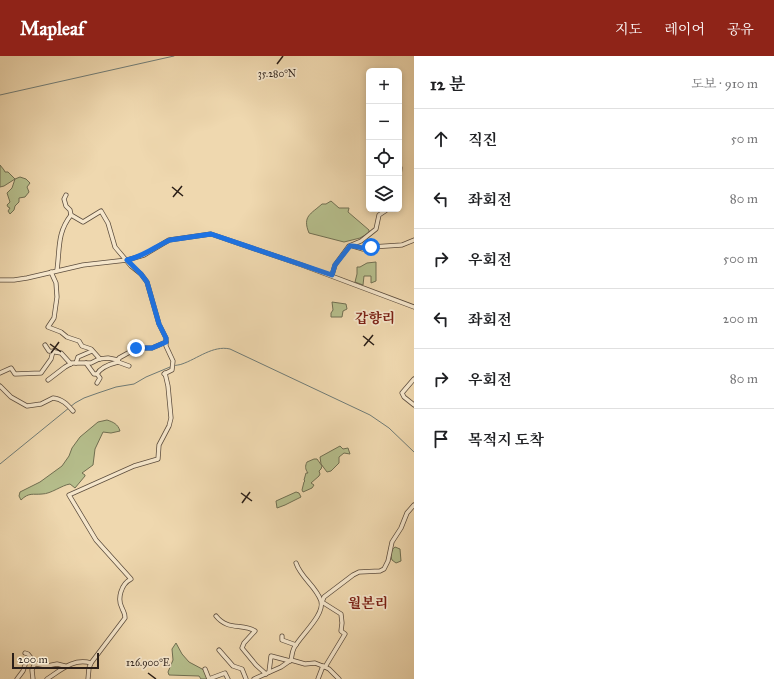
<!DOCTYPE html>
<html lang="ko">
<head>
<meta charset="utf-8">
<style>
  :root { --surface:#fff; --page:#f2f2f2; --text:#202124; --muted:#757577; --line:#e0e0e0; --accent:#8f2418 }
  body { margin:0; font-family:"IM FELL Great Primer","Noto Serif KR",serif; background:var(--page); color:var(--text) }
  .controls { position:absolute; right:12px; top:12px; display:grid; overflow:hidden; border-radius:6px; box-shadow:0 2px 6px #0003 }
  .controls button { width:36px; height:36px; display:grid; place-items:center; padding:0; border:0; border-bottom:1px solid var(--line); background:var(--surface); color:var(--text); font:20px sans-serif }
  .scale { position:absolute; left:12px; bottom:10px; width:87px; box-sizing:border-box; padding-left:4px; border:2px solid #2b1f18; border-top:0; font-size:11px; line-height:14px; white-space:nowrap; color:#2b1f18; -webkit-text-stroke:3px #f5e6cb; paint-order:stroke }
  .stop { position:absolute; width:12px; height:12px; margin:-9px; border:3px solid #1a73e8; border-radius:50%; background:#fff }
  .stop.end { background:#1a73e8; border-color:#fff; box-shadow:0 1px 4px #0008 }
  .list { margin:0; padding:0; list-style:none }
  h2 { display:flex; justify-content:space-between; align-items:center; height:52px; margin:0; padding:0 16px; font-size:17px }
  h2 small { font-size:13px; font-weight:400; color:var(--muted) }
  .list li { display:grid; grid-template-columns:26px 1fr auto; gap:12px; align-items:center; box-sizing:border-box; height:60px; padding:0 16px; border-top:1px solid var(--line) }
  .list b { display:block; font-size:15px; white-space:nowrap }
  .list em { font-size:13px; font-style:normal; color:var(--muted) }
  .icon { flex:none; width:22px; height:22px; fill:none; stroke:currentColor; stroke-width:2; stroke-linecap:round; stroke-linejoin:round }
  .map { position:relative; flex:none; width:414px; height:623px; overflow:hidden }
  header { display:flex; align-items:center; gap:24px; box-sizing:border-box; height:56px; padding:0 20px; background:var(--accent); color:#fff }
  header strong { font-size:19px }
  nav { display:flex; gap:22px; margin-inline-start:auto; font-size:14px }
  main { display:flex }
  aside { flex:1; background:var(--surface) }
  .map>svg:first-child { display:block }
</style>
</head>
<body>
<header>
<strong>Mapleaf</strong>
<nav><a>지도</a><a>레이어</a><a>공유</a></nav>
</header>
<main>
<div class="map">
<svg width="414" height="623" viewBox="0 0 414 623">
  <rect width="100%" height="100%" fill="#efd8af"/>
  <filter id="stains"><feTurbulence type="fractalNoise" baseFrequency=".005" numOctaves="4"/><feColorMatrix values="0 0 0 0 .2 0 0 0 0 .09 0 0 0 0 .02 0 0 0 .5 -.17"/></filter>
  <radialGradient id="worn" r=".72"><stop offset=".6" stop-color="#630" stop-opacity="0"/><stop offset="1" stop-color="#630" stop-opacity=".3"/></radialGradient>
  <g fill="#b6bf8d" stroke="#706f52">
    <path d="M0,109L4,114L5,116H8L15,123L20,121L26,123L30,127L27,131L29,136L25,141L19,142V146L15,150L14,154L10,158L8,155L10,152L8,151L7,149L10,146L7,137L12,132L15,123L4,130L0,131Z"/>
    <path d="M331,145L339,152H349L348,156L369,174V177L360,182L344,186L309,177C302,160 311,158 322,148H326Z"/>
    <path d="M376,206V225L371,227V220H364L363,229L355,226L357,218V211H360L367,207Z"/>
    <path d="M332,246L346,248L347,253L343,255L342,261H331V257L333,254Z"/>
    <path d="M107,364C113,366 118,368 120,375L111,377L103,376L95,393L93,409L82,417L85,419V420L75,432L70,428C62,429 51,438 42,438C33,439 29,436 21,444L19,440L20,436L40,426L62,410L69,400L72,392L80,381L98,366Z"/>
    <path d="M340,390L343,393L348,392L350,398L344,397L339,401V407L331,415L327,416L321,408L320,401Z"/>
    <path d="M314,403H317L322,410L321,413L319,415L320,418L319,420L311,427L314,429L312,432L303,436L302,434L304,426L305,425L304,424L306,417H308C305,413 305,410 307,406Z"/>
    <path d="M296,436L299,437L301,441L285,449L277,452L276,445Z"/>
    <path d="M395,491L400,493L401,505L396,507L392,504C390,499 391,494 395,491Z"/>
    <path d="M176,587L182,598L189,606L204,614L209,623H201L199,620L169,619L168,616L173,604L172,593Z"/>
  </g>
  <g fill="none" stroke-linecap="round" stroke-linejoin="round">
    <g stroke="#6f7b76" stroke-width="1">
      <path d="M0,39L174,0"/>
      <path d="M173,310C176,309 180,309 182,308C197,303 213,289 230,293L370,359L389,372L414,396"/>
      <path d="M0,408L75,347L84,342L98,337L116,331L134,328L146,321L170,311"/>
    </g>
    <defs>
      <g id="minor">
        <path d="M399,121L400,112"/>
        <path d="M66,139L64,143L66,150L70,154L71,159L83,166L101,155L108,167L115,191L131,210L141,218L147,226L159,268L166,282V290L173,305L172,314L164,318"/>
        <path d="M353,190L363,193L371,191L402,189L414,184"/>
        <path d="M57,214C60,192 57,177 71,159"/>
        <path d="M51,216L56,227L57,241L54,262L48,271L61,276L67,281L79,285L82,290L91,293L100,303"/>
        <path d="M332,219L335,209L349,190L361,185L376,173L379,159L388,153"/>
        <path d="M0,224H14L27,222L83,209L127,204L144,199L169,184L211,178L302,209L414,251"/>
        <path d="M45,289L49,295L61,297L71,308"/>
        <path d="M76,307L78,301L92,295"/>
        <path d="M86,307L94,318H97"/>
        <path d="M129,310L118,306L119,302L137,292H152L166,286"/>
        <path d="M0,317L11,312L15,318L41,317L51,303L53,295"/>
        <path d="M414,323L402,337L404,341L414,349"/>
        <path d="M48,324L65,311L72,307H91L99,303L108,302L118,304"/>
        <path d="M97,327L100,322L97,318C101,311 110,308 118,306"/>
        <path d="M0,330L11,341L27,350L41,348L53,342C62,343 67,348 73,355"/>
        <path d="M216,560C228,575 242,567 255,575L244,587L242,592L256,609L266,618"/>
        <path d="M282,580V584L296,589"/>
        <path d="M219,594L233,610L242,613L246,623"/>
        <path d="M25,597L28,598L36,608L47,610L57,608L65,610"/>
        <path d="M291,604C292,600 292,596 294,592C300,580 325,559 321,545C316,530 301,522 296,507"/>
        <path d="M325,611L329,613L339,623"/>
        <path d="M205,613L209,623"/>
        <path d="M269,616L271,600L290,605"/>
        <path d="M17,623L23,615L26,606"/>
        <path d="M33,623L32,614L35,607"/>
        <path d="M47,623C61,614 73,602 91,607"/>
        <path d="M88,623L89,612L91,607L125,562C125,557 124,557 122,552C117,543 121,528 131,523L96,484L69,439L134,410L158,403L159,389L169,370L171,362L168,330L165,317"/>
        <path d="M209,623L225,617L228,623"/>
        <path d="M254,623L281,611L291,604L305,608L315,607L325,611L345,578L341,575L342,567L341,558L322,546L324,541L353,519L359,516L380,515L384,513L388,505L392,486L401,472L407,457L414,449"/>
        <path d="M318,623L323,610"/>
      </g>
    </defs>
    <use href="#minor" stroke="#5c4d3e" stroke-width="5"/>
    <use href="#minor" stroke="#f5e6cb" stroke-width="3.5"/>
  </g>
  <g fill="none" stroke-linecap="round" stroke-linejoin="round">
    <path stroke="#1a73e8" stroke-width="5" d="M136,292H152L166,286V282L159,268L147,226L141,218L127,204C145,200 154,191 170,184L211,178L332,219L335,209L350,190C358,189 359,194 371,191"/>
  </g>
  <path fill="none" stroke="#2b1f18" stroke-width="1.5" d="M277,8L283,0M172,131L183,140M173,141L182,130M363,280L374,289M50,288L61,296M364,290L373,279M51,297L59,286M241,437L252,445M242,447L250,436M148,617L156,623"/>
  <g text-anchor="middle" stroke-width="3.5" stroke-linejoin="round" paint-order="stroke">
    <g font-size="14" font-weight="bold" fill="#7a1f14" stroke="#f5e6cb">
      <text x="375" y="267">갑향리</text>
      <text x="368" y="552">월본리</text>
    </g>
  </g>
  <g font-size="10" text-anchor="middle" fill="#2b1f18" stroke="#f5e6cb" stroke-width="3.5" stroke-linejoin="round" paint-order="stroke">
    <text x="277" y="21">35.280°N</text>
    <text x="148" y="610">126.900°E</text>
  </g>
  <rect width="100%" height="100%" filter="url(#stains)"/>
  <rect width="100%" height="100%" fill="url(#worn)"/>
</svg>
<div class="controls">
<button>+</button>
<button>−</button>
<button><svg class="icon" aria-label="locate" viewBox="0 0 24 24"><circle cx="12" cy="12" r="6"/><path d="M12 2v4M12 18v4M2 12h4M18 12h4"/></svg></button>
<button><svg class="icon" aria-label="layers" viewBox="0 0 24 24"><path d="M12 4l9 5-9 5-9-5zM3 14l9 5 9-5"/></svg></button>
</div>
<div class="scale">200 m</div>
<div class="stop" style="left:371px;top:191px"></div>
<div class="stop end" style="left:136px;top:292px"></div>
</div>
<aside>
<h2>12 분<small>도보 · 910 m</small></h2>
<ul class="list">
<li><svg class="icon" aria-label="ahead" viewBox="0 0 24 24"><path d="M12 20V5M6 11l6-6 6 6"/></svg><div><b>직진</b></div><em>50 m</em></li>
<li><svg class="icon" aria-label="left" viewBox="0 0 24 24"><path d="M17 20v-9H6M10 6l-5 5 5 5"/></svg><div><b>좌회전</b></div><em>80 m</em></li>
<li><svg class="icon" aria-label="right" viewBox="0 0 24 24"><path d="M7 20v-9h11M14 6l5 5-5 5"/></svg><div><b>우회전</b></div><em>500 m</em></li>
<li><svg class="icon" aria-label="left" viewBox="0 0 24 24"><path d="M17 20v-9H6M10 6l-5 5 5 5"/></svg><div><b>좌회전</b></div><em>200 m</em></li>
<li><svg class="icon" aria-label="right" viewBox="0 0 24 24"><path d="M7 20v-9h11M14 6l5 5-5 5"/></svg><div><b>우회전</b></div><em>80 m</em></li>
<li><svg class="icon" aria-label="arrive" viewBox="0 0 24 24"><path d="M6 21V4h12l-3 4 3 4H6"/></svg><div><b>목적지 도착</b></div></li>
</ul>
</aside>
</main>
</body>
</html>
